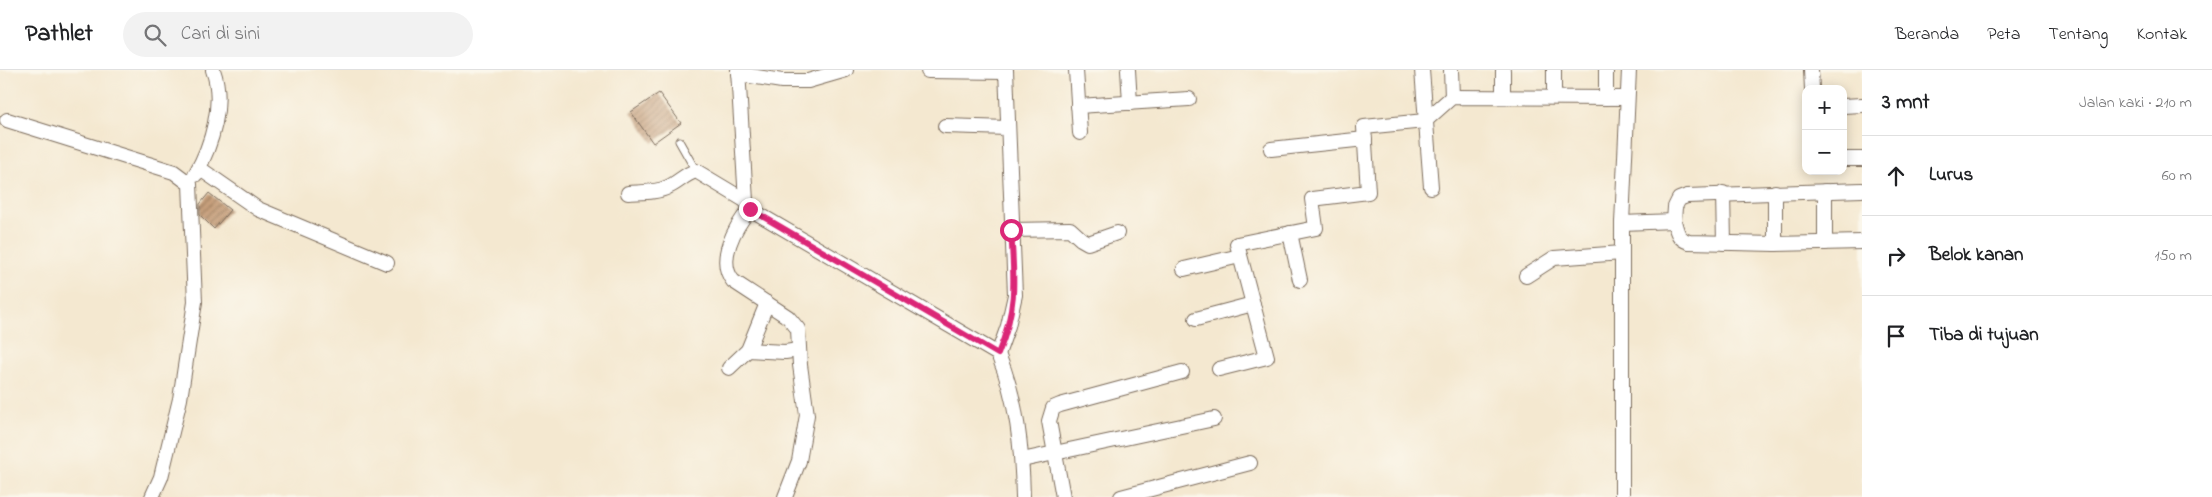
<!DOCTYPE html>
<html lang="id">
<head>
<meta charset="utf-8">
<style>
  :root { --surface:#fff; --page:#f2f2f2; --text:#202124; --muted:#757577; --line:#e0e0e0 }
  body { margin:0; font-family:"Indie Flower",sans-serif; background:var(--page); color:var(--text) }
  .controls { position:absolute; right:15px; top:15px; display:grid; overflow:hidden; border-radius:10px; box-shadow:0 2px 12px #0003 }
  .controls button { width:45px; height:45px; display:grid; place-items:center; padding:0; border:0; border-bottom:1px solid var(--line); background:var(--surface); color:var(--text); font:25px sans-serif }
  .stop { position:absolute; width:15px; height:15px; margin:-11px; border:4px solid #db2777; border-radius:50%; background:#fff }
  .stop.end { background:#db2777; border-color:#fff; box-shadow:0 1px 5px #0008 }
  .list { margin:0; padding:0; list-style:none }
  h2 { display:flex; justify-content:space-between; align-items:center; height:65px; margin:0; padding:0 20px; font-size:21px }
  h2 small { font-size:16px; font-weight:400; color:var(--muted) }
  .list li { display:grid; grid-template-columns:32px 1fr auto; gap:15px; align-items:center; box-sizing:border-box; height:80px; padding:0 20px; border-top:1px solid var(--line) }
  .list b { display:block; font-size:19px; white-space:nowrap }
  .list em { font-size:16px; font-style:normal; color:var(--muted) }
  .icon { flex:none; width:28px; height:28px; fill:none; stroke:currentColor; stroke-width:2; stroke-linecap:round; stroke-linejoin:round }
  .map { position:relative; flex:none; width:1862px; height:427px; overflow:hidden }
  header { display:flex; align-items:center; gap:30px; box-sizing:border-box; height:70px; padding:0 25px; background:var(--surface); border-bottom:1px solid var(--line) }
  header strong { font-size:24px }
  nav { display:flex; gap:28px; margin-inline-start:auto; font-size:18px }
  .search { width:350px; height:45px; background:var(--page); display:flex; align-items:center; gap:12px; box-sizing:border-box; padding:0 18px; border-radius:28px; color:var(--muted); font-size:19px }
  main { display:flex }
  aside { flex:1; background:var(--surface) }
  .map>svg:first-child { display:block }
</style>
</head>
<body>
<header>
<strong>Pathlet</strong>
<div class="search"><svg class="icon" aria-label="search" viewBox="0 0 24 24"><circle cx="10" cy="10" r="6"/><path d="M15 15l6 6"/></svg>Cari di sini</div>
<nav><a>Beranda</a><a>Peta</a><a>Tentang</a><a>Kontak</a></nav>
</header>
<main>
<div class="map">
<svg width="1862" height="427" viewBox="0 0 1862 427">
  <defs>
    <pattern id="building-hatch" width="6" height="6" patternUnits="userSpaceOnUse" patternTransform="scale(1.25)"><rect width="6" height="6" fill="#c69f7b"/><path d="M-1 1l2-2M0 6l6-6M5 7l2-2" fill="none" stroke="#a28264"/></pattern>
  </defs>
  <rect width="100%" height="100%" fill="#fbf7ec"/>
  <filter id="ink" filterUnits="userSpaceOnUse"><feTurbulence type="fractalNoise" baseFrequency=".02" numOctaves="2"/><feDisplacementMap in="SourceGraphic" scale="10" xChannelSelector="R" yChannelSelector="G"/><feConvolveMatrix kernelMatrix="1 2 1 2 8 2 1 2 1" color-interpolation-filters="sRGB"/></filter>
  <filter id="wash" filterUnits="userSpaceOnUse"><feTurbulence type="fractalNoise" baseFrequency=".0096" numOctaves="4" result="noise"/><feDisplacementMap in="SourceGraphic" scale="20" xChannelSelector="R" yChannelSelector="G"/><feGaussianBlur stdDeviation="1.12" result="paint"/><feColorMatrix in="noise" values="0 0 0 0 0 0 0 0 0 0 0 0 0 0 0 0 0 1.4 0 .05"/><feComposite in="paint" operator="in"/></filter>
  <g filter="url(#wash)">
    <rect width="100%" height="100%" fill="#f4e8d0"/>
    <g id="blocks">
      <g fill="url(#building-hatch)">
        <path d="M659,23L681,53L653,73L631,42Z"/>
        <path d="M209,123L230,140L214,159L200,145V134Z"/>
      </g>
    </g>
  </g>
  <g filter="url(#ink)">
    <use href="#blocks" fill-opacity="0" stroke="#7c6c5c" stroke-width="1"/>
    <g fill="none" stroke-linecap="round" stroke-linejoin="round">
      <defs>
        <path id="lane" d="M679,71L696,101"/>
        <g id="street">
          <path d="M738,0L746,131L750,139L998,284C1017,329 1022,378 1023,427"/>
          <path d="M1076,0L1080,63"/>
          <path d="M1128,0L1130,33"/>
          <path d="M1422,0L1431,117"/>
          <path d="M1451,0L1452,27"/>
          <path d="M1554,0V27"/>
          <path d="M1606,0V28"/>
          <path d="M1811,0L1812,19"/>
          <path d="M928,1L1006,2"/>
          <path d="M738,4L782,11H808L846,0"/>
          <path d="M1503,27V0"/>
          <path d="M1078,36L1189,29"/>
          <path d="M1843,36L1862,35"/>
          <path d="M7,50L174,102L190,114L195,232L180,329L161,407L152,427"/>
          <path d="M945,56L1008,58"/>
          <path d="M1271,79L1365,69"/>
          <path d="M1843,89H1862"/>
          <path d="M199,98L258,139L387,193"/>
          <path d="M195,105C212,75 225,33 213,0"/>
          <path d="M628,123C641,122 657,123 668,117C679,112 685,104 696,101L746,131"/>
          <path d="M1723,123L1724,173"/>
          <path d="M750,139C735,157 716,190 733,211L788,247L798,259L800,295L807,345L799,391L785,427"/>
          <path d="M1674,151L1675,137L1679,129L1687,126L1862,120"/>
          <path d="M1622,153L1674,151C1677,162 1678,169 1689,172L1775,174L1862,172"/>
          <path d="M1011,160L1070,159L1081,169L1088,173L1117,163"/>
          <path d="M1290,163L1300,210"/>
          <path d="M1825,173V121"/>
          <path d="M1775,174V122"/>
          <path d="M1184,199L1240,186"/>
          <path d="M1526,206L1554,188L1622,183"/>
          <path d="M1196,249L1253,234"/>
          <path d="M748,280L785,282L799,280"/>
          <path d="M998,284L1008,256L1015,225L1006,0"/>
          <path d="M729,298L748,280L767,233"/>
          <path d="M1219,299L1267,287L1237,174L1316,158L1312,129L1368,122L1364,57L1425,51L1452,27L1627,28"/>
          <path d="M1022,390L1214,349"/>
          <path d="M1063,427L1049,351L1053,338L1060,335L1182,302"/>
          <path d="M1121,427L1250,393"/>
          <path d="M1622,427V153L1629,0"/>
        </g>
      </defs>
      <use href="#lane" stroke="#7c6c5c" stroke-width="9"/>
      <use href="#street" stroke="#7c6c5c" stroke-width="16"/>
      <use href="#lane" stroke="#fff" stroke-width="7"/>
      <use href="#street" stroke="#fff" stroke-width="14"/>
    </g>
  </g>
  <g fill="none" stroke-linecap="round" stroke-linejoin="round" filter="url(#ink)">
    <path stroke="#db2777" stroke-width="6" d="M750,139L998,284C1018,237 1014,208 1011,160"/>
  </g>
</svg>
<div class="controls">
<button>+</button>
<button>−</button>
</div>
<div class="stop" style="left:1011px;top:160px"></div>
<div class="stop end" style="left:750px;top:139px"></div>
</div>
<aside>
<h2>3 mnt<small>Jalan kaki · 210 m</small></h2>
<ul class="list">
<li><svg class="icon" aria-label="ahead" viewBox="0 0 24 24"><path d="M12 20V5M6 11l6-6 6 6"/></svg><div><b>Lurus</b></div><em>60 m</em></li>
<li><svg class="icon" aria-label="right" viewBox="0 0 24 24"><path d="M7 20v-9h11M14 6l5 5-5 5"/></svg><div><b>Belok kanan</b></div><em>150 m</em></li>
<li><svg class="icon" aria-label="arrive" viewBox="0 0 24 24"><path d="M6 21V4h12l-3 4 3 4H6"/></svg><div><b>Tiba di tujuan</b></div></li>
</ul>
</aside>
</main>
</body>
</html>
